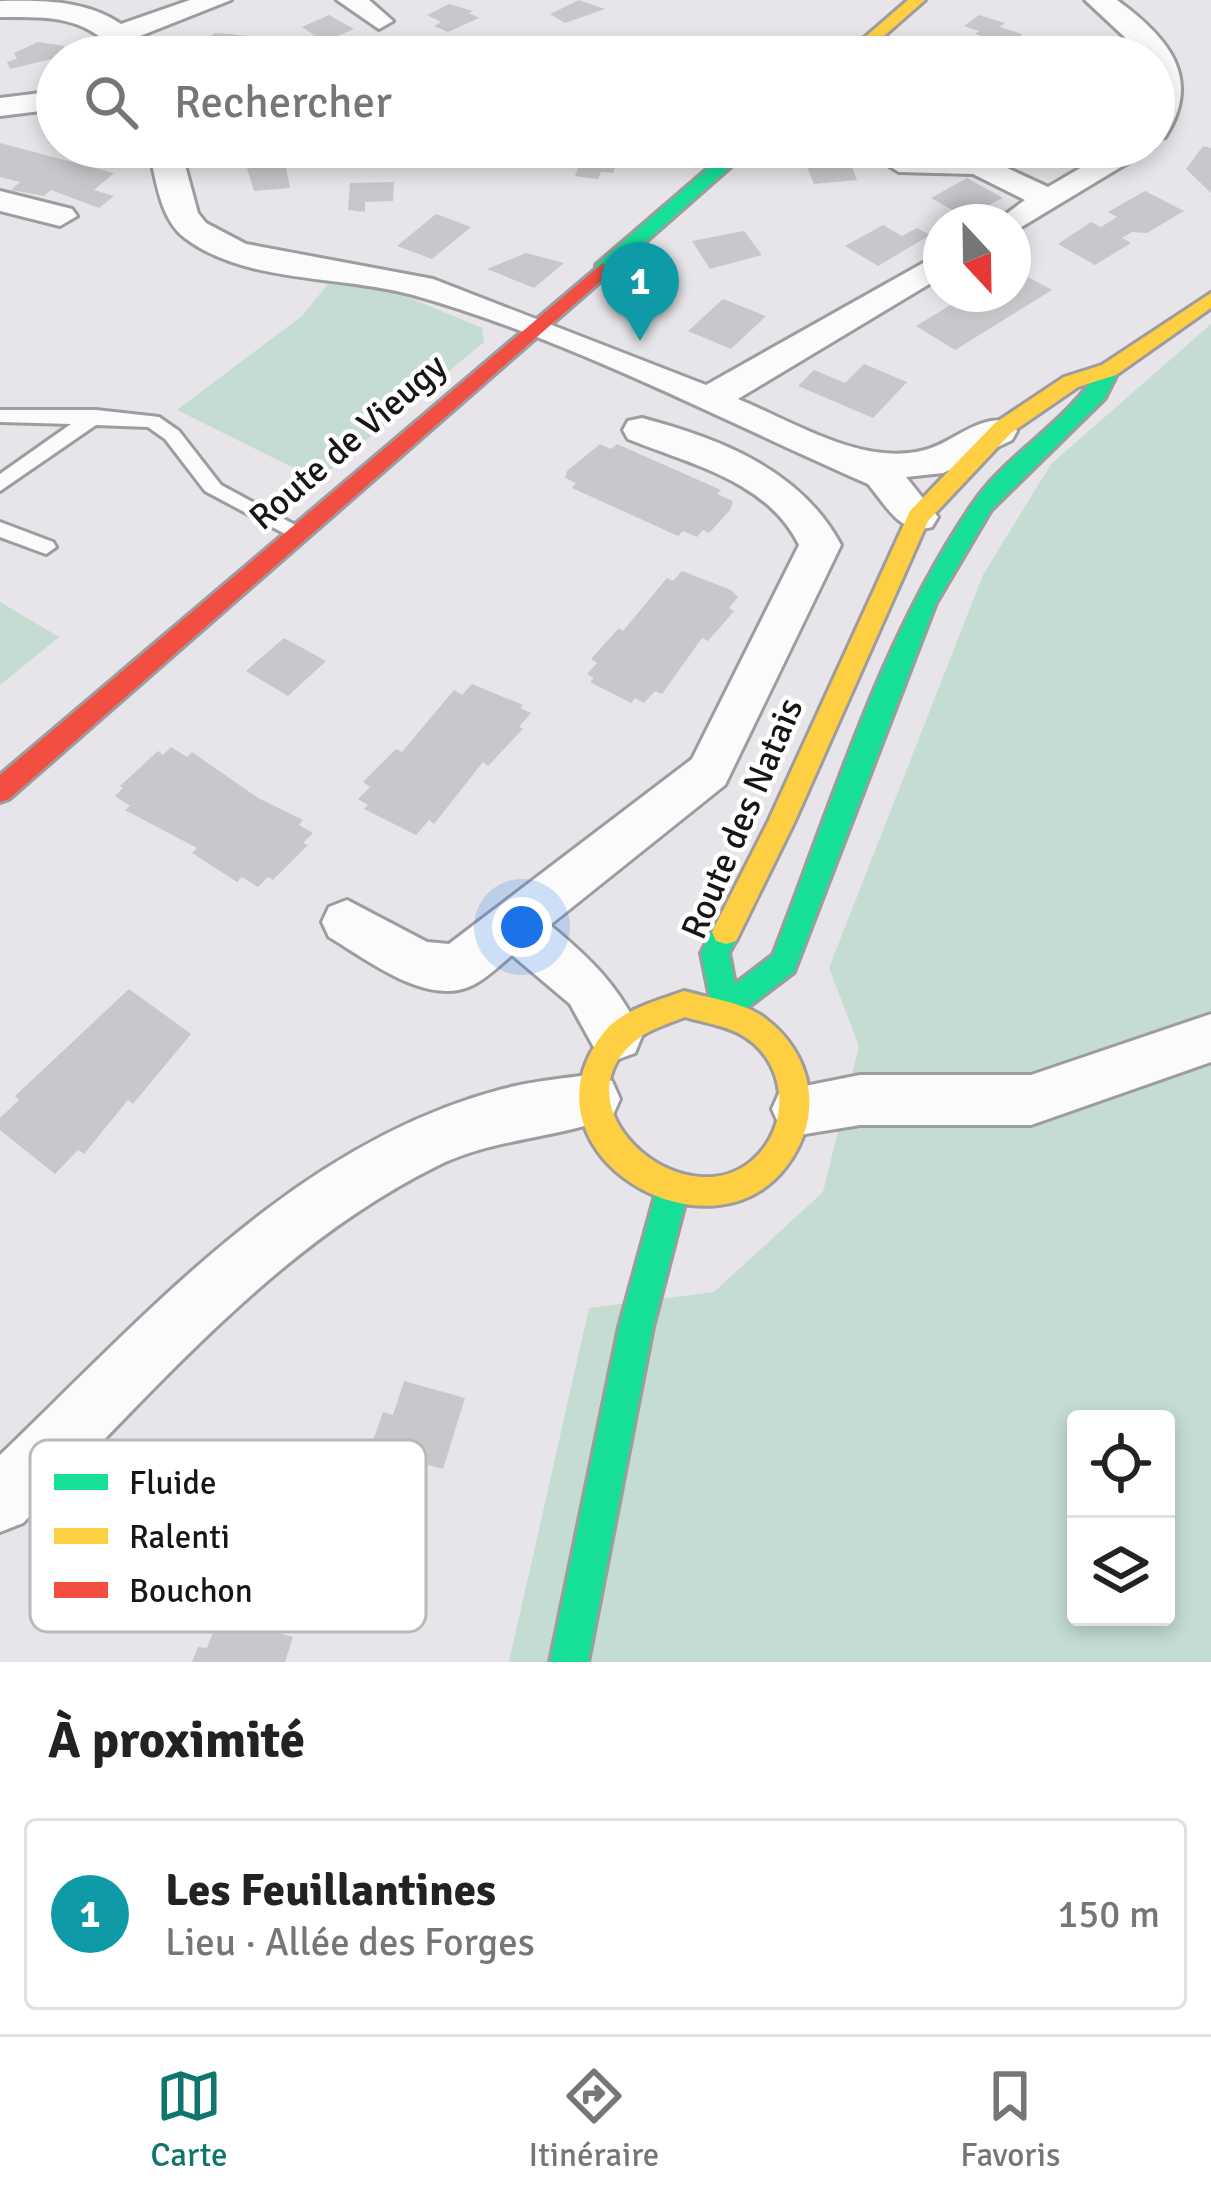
<!DOCTYPE html>
<html lang="fr">
<head>
<meta charset="utf-8">
<style>
  :root { --surface:#fff; --page:#f6f6f6; --text:#222; --muted:#767676; --line:#e0e0e0; --accent:#0f766e }
  body { margin:0; font-family:Signika,sans-serif; background:var(--page); color:var(--text) }
  .controls { position:absolute; right:36px; bottom:36px; display:grid; overflow:hidden; border-radius:12px; box-shadow:0 6px 18px #0003 }
  .controls button { width:108px; height:108px; display:grid; place-items:center; padding:0; border:0; border-bottom:3px solid var(--line); background:var(--surface); color:var(--text); font:60px sans-serif }
  .compass { position:absolute; left:923px; top:204px; width:108px; height:108px; border-radius:50%; background:var(--surface); box-shadow:0 6px 18px #0003; rotate:158deg }
  .you { position:absolute; left:522px; top:927px; width:42px; height:42px; margin:-30px; border:9px solid #fff; border-radius:50%; background:#1a73e8; box-shadow:0 0 0 18px #1a73e833 }
  .badge { display:grid; place-items:center; width:78px; height:78px; border-radius:50%; background:var(--accent); color:#fff; font-size:39px; font-weight:700 }
  .pin { position:absolute; translate:-50% -99px; filter:drop-shadow(0 3px 6px #0008) }
  .pin::after { content:''; position:absolute; top:63px; width:42px; height:36px; background:inherit; clip-path:polygon(0 0,100% 0,50% 100%) }
  .list { margin:0; padding:0; list-style:none }
  h2 { display:flex; justify-content:space-between; align-items:center; height:156px; margin:0; padding:0 48px; font-size:51px }
  h2 small { font-size:39px; font-weight:400; color:var(--muted) }
  .list li { display:grid; grid-template-columns:78px 1fr auto; gap:36px; align-items:center; box-sizing:border-box; height:192px; margin:0 24px 24px; padding:0 24px; border:3px solid var(--line); border-radius:12px }
  .list b { display:block; font-size:45px; white-space:nowrap }
  .list p { margin:0; font-size:39px; white-space:nowrap; color:var(--muted) }
  .list em { font-size:39px; font-style:normal; color:var(--muted) }
  .icon { flex:none; width:66px; height:66px; fill:none; stroke:currentColor; stroke-width:2; stroke-linecap:round; stroke-linejoin:round }
  .map { position:relative; flex:none; width:1211px; height:1662px; overflow:hidden }
  .search { position:absolute; background:var(--surface); box-shadow:0 6px 18px #0003; left:36px; right:36px; top:36px; height:132px; display:flex; align-items:center; gap:30px; box-sizing:border-box; padding:0 42px; border-radius:66px; color:var(--muted); font-size:45px }
  .sheet { height:372px; background:var(--surface) }
  nav { display:flex; justify-content:space-around; align-items:center; box-sizing:border-box; height:168px; border-top:3px solid var(--line); background:var(--surface); font-size:33px; color:var(--muted) }
  nav a { display:grid; justify-items:center; gap:6px }
  nav .on { color:var(--accent) }
  .map>svg:first-child { display:block }
</style>
</head>
<body>
<div class="map">
<svg width="1211" height="1662" viewBox="0 0 1211 1662">
  <rect width="100%" height="100%" fill="#e7e5e9"/>
  <g fill="#c4dcd2" fill-rule="evenodd">
    <path d="M328,284L393,291L482,328L484,342L318,480L177,410L302,316Z"/>
    <path d="M1211,324V1662H509L589,1308L714,1292L823,1192L859,1046L829,968L983,575L1051,464ZM1076,1419H1166V1617H1076Z"/>
    <path d="M0,602L59,637L0,685Z"/>
  </g>
  <g fill="#c9c7cb">
    <path d="M579,0L605,9L565,23L550,14Z"/>
    <path d="M449,4L473,11L469,13L479,18L448,32L434,26L441,22L427,15Z"/>
    <path d="M329,15L354,29L324,42L302,27Z"/>
    <path d="M979,15L1005,23L1000,27L1022,34L1012,44L975,34L979,31L964,26Z"/>
    <path d="M214,33L230,34L247,36L231,57L197,53Z"/>
    <path d="M38,42L65,46L60,51L64,56L10,69L7,62L17,59L14,53Z"/>
    <path d="M1081,42L1109,50L1105,54L1112,57L1068,54Z"/>
    <path d="M0,143L114,173L94,190L114,196L99,208L51,190L44,196L11,190L20,182L0,177Z"/>
    <path d="M1203,146L1211,148V193L1186,169Z"/>
    <path d="M585,147H622L613,173L601,172L598,179L575,176Z"/>
    <path d="M846,152L857,180L814,184L802,155Z"/>
    <path d="M284,158L290,188L254,191L245,162Z"/>
    <path d="M967,178L1003,198L965,217L931,198Z"/>
    <path d="M394,182L393,201L365,202V212L348,210L350,183Z"/>
    <path d="M1145,191L1184,211L1147,233L1132,232L1122,238L1131,243L1095,265L1058,244L1091,222L1101,227L1117,217L1108,212Z"/>
    <path d="M436,214L471,227L432,259L397,246Z"/>
    <path d="M883,225L902,236L917,228L930,235L878,266L845,246Z"/>
    <path d="M744,231L762,255L710,269L692,241Z"/>
    <path d="M526,253L564,263L534,288L487,269Z"/>
    <path d="M1013,269L1052,290L955,350L916,326L959,300L972,308L985,301L973,294H1013Z"/>
    <path d="M723,299L766,316L731,349L688,331Z"/>
    <path d="M864,364L907,382L873,418L798,386L814,370L845,383Z"/>
    <path d="M600,444L611,449L617,444L721,490L717,494L733,501L730,510L709,533L703,530L697,537L683,531L678,536L572,488L576,483L565,478L567,471Z"/>
    <path d="M682,571L731,590L738,597L729,608L734,611L708,641L702,638L662,694L655,691L644,703L635,698L631,703L590,682L594,678L587,674L597,663L591,659L619,628L623,631L667,578L673,581Z"/>
    <path d="M284,638L326,661L288,696L246,671Z"/>
    <path d="M472,684L523,705L520,708L531,713L519,727L523,729L488,766L483,762L434,824L429,820L416,835L364,809L368,805L358,799L370,787L363,782L396,749L402,752L454,690L462,695Z"/>
    <path d="M171,747L187,757L192,752L258,798L303,820L299,825L313,833L303,843L308,845L273,880L268,877L258,887L242,877L237,882L192,853L197,848L125,810L130,806L115,796L123,788L120,786L158,751L163,755Z"/>
    <path d="M129,989L191,1034L133,1104L128,1100L84,1154L78,1150L55,1174L0,1130V1118L19,1100L15,1096Z"/>
    <path d="M404,1381L465,1398L443,1469L428,1465L397,1564L318,1540L339,1476L359,1481L383,1412L393,1415Z"/>
    <path d="M219,1616L293,1637L285,1662H192L198,1647L207,1648Z"/>
  </g>
  <g fill="none" stroke-linecap="round" stroke-linejoin="round">
    <defs>
      <g id="lane">
        <path d="M0,410H96L159,417L179,431L221,485L308,532L298,539L291,537L205,491L165,439L148,427L96,425L0,491V474L71,424L0,422Z"/>
        <path d="M0,522L53,542L56,547L46,554L0,537Z"/>
      </g>
      <g id="street">
        <path d="M190,0H231L135,38L151,57H121C86,15 51,17 0,17V1C42,0 86,0 121,24Z"/>
        <path d="M337,0H369L393,21L379,29Z"/>
        <path d="M1085,0H1117C1166,36 1204,77 1165,137L1154,139V57H1146Z"/>
        <path d="M57,91V109L0,116V98Z"/>
        <path d="M148,147H180L198,213L206,223L246,244L433,279L706,385L941,253V277L738,399C794,422 863,467 925,450C955,442 979,413 1012,422L1017,431L1012,440L943,473L906,477L938,517L932,527C900,536 887,506 868,484C724,421 564,337 413,295C342,275 246,284 185,238C159,219 156,176 148,147Z"/>
        <path d="M1116,147H1154L1013,232V222H995L1025,200L973,174L899,172L883,162L899,152L979,155L1048,187Z"/>
        <path d="M0,191L72,209L77,216L60,226L0,211Z"/>
        <path d="M642,418C721,439 801,470 841,545L725,785L550,925C591,959 620,987 642,1036L635,1053L616,1060L597,1053L570,1004L512,955C500,965 487,978 473,985C427,1008 367,959 329,937L322,922L329,907L347,900L427,942L449,944L692,759L799,545C768,481 690,464 628,439L623,430L628,421Z"/>
        <path d="M1211,1014V1062L1031,1125H860L799,1135L780,1127L772,1109L780,1091L860,1075H1031Z"/>
        <path d="M593,1074L612,1081L620,1099L612,1117C555,1139 493,1138 437,1166C273,1247 150,1396 23,1523L0,1532V1455C148,1313 296,1143 503,1089C532,1081 563,1079 593,1074Z"/>
      </g>
      <g id="fast">
        <path d="M733,147H753L610,273H596V265Z"/>
        <path d="M1109,363L1119,370L1105,398L991,510L936,603L794,972L734,1018L724,1022L714,1018L701,953L716,923L726,920L736,923L740,932L729,953L735,984L773,955C832,804 880,640 972,505C1006,453 1068,424 1102,365Z"/>
        <path d="M672,1177L683,1181L688,1192L653,1327L588,1662H550L619,1327L656,1192L661,1181Z"/>
      </g>
      <g id="slow">
        <path d="M908,0H925L860,57H842Z"/>
        <path d="M1211,293V308L1116,375L1078,387L1011,433L928,521L794,823L736,941L726,944L716,941L712,932L768,822L910,511L995,423L1064,377L1102,365Z"/>
        <path d="M684,991C708,998 742,1002 762,1016C814,1053 825,1116 786,1167C713,1262 536,1166 589,1056C596,1043 604,1029 617,1020C636,1006 662,999 684,991ZM685,1017C702,1022 722,1025 738,1033C788,1058 794,1128 749,1163C679,1216 555,1107 635,1041C649,1029 668,1024 685,1017Z"/>
      </g>
      <path id="jam" d="M603,263L613,269L610,273L9,799L0,802V775Z"/>
    </defs>
    <use href="#lane" stroke="#9d9c9f" stroke-width="6"/>
    <use href="#street" stroke="#9d9c9f" stroke-width="6"/>
    <use href="#fast" stroke="#9d9c9f" stroke-width="6"/>
    <use href="#slow" stroke="#9d9c9f" stroke-width="6"/>
    <use href="#jam" stroke="#9d9c9f" stroke-width="6"/>
    <use href="#lane" fill="#fbfbfc" fill-rule="evenodd"/>
    <use href="#street" fill="#fbfbfc" fill-rule="evenodd"/>
    <use href="#fast" fill="#16e098" fill-rule="evenodd"/>
    <use href="#slow" fill="#ffcf43" fill-rule="evenodd"/>
    <use href="#jam" fill="#f24e42" fill-rule="evenodd"/>
  </g>
  <g text-anchor="middle" stroke-width="9" stroke-linejoin="round" paint-order="stroke">
    <g font-size="36" fill="#161517" stroke="#fff">
      <text transform="translate(347 441) rotate(-41)" y="13">Route de Vieugy</text>
      <text transform="translate(741 818) rotate(-67)" y="13">Route des Natais</text>
    </g>
  </g>
  <rect x="30" y="1440" width="396" height="192" rx="18" fill="#fff" stroke="#b9b9b9" stroke-width="3"/>
  <rect x="54" y="1474" width="54" height="16" fill="#16e098"/>
  <rect x="54" y="1528" width="54" height="16" fill="#ffcf43"/>
  <rect x="54" y="1582" width="54" height="16" fill="#f24e42"/>
  <g font-size="33" fill="#161517">
    <text x="129" y="1494">Fluide</text>
    <text x="129" y="1548">Ralenti</text>
    <text x="129" y="1602">Bouchon</text>
  </g>
</svg>
<div class="controls">
<button><svg class="icon" aria-label="locate" viewBox="0 0 24 24"><circle cx="12" cy="12" r="6"/><path d="M12 2v4M12 18v4M2 12h4M18 12h4"/></svg></button>
<button><svg class="icon" aria-label="layers" viewBox="0 0 24 24"><path d="M12 4l9 5-9 5-9-5zM3 14l9 5 9-5"/></svg></button>
</div>
<svg class="compass" viewBox="-18 -18 36 36"><path d="M0-13l5 13h-10z" fill="#e53935"/><path d="M0 13l5-13h-10z" fill="#767676"/></svg>
<div class="you"></div>
<div class="pin badge" style="left:640px;top:341px;background:#0f9aa8">1</div>
<div class="search"><svg class="icon" aria-label="search" viewBox="0 0 24 24"><circle cx="10" cy="10" r="6"/><path d="M15 15l6 6"/></svg>Rechercher</div>
</div>
<section class="sheet">
<h2>À proximité<small></small></h2>
<ul class="list">
<li><span class="badge" style="background:#0f9aa8">1</span><div><b>Les Feuillantines</b><p>Lieu · Allée des Forges</p></div><em>150 m</em></li>
</ul>
</section>
<nav>
<a class="on"><svg class="icon" aria-label="map" viewBox="0 0 24 24"><path d="M3 6l6-2 6 2 6-2v14l-6 2-6-2-6 2zM9 4v14M15 6v14"/></svg>Carte</a>
<a><svg class="icon" aria-label="directions" viewBox="0 0 24 24"><path d="M12 3l9 9-9 9-9-9zM9 14v-3h6M13 9l2 2-2 2"/></svg>Itinéraire</a>
<a><svg class="icon" aria-label="saved" viewBox="0 0 24 24"><path d="M7 4h10v16l-5-4-5 4z"/></svg>Favoris</a>
</nav>
</body>
</html>
